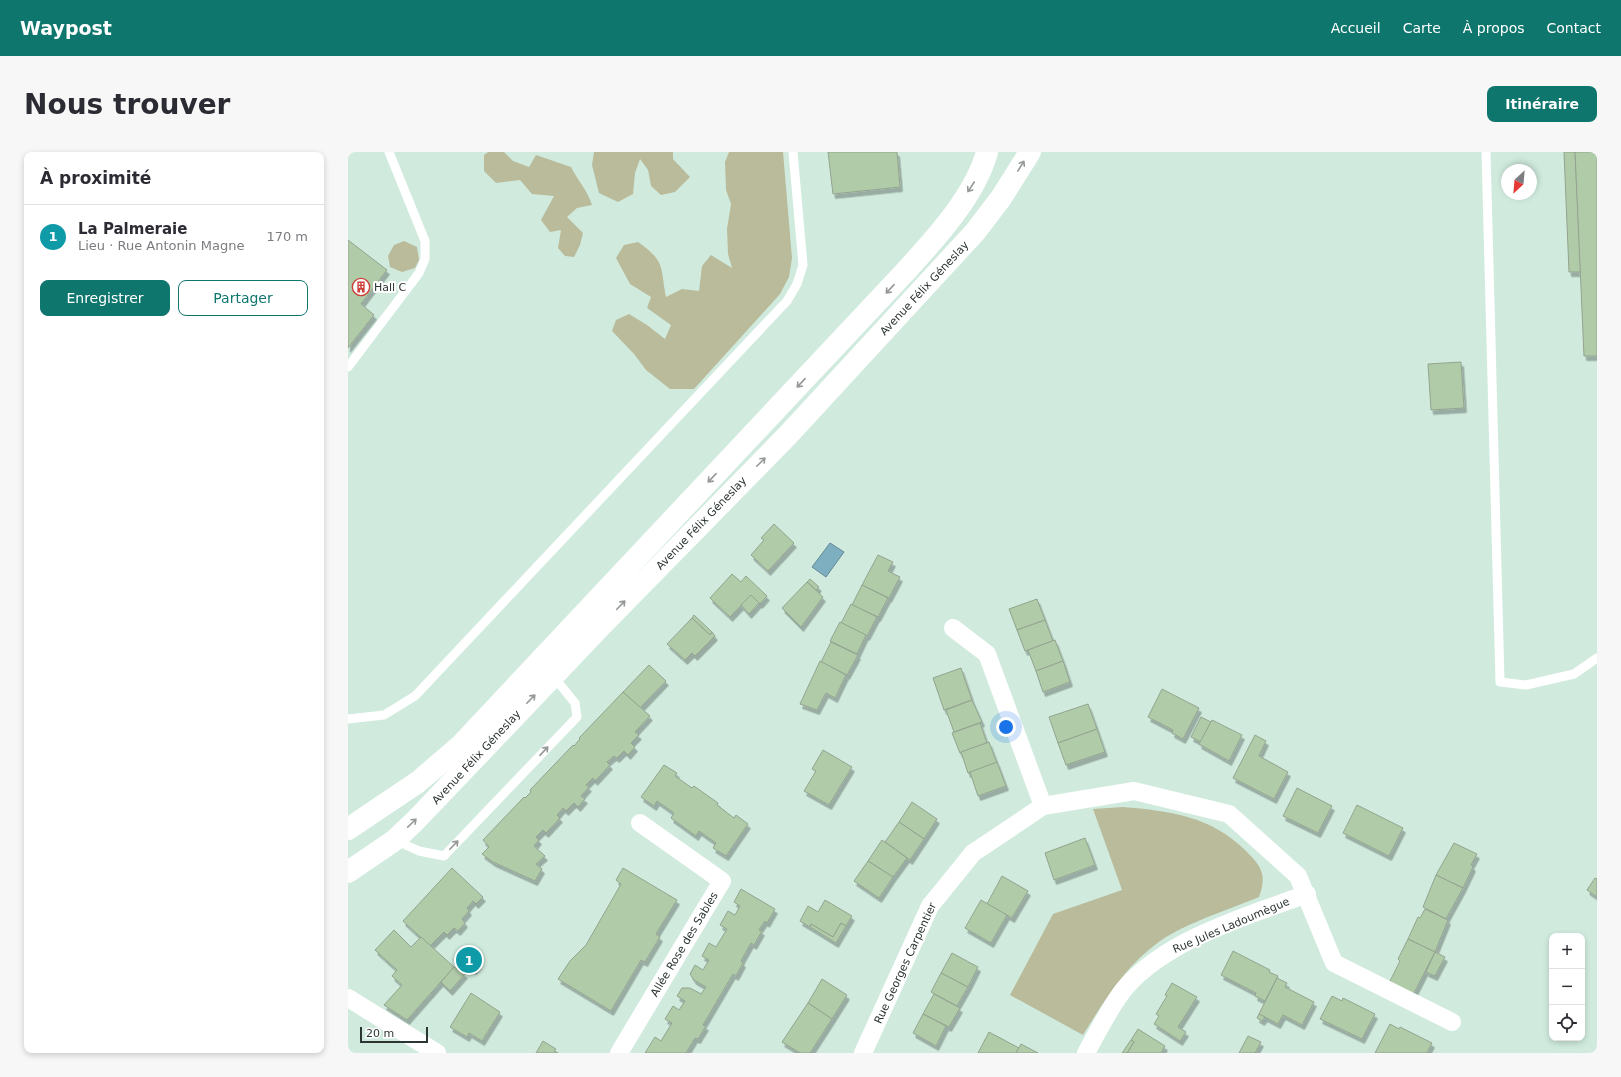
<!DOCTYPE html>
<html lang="fr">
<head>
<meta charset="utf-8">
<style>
  :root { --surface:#fff; --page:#f7f7f7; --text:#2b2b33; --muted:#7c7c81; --line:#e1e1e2; --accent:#0f766e }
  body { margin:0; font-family:"DejaVu Sans",sans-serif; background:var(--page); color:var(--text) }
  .controls { position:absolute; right:12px; bottom:12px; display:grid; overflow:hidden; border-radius:8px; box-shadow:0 2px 6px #0003 }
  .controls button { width:36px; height:36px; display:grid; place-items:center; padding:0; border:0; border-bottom:1px solid var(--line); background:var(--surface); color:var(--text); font:20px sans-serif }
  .compass { position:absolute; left:1153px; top:12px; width:36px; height:36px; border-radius:50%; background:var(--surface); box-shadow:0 2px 6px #0003; rotate:206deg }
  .scale { position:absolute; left:12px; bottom:10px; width:68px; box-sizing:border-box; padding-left:4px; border:2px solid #2b3531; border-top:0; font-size:11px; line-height:14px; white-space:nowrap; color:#2b3531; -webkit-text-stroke:3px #fff; paint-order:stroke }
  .you { position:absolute; left:658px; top:575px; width:14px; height:14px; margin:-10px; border:3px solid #fff; border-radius:50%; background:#1a73e8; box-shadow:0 0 0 6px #1a73e833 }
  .badge { display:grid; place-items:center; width:26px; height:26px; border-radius:50%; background:var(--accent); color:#fff; font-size:13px; font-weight:700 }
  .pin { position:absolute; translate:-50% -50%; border:2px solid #fff; box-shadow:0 1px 4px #0006 }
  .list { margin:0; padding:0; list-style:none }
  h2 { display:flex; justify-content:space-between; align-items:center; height:52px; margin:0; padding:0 16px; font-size:17px }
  h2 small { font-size:13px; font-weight:400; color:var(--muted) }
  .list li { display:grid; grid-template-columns:26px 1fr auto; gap:12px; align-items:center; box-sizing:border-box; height:64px; padding:0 16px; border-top:1px solid var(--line) }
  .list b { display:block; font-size:15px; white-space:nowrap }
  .list p { margin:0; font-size:13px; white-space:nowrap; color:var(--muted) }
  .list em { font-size:13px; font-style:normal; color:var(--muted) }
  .actions { display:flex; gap:8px; padding:12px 16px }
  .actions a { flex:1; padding:9px 0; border:1px solid var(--accent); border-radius:8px; text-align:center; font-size:14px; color:var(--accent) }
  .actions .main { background:var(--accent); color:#fff }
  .icon { flex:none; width:22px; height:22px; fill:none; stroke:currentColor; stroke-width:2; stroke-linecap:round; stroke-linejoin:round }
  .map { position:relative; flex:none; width:1249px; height:901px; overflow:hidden; border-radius:8px }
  header { display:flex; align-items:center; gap:24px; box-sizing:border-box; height:56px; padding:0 20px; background:var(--accent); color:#fff }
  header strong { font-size:19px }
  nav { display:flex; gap:22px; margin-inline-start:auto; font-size:14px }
  .intro { display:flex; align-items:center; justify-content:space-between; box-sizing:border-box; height:96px; padding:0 24px }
  h1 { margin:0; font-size:28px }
  .button { padding:10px 18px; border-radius:8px; background:var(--accent); color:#fff; font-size:14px; font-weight:700 }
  main { display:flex; gap:24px; padding:0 24px }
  aside { flex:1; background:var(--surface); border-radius:8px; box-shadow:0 2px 6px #0003 }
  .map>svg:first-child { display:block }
</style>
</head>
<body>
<header>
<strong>Waypost</strong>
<nav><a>Accueil</a><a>Carte</a><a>À propos</a><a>Contact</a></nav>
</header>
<div class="intro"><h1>Nous trouver</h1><a class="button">Itinéraire</a></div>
<main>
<aside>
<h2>À proximité<small></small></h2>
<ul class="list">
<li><span class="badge" style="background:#0f9aa8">1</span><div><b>La Palmeraie</b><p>Lieu · Rue Antonin Magne</p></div><em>170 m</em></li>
</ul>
<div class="actions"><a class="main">Enregistrer</a><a>Partager</a></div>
</aside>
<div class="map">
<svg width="1249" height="901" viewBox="0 0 1249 901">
  <defs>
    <filter id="shadow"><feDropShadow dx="2.5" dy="4.5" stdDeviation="0" flood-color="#0004"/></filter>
  </defs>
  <rect width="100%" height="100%" fill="#d0ebde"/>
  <g fill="#b9bb9b">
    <path d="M140,0H156L165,9L181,15L188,3L223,15C230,29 240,39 244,53L229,56L219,65L235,81L232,93L226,105L217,104L210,96L213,78L202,80L193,68L206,44L184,42L172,28L148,31L136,19V3Z"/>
    <path d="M246,0H325V7L342,25L327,40L313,43L303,34L300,18L292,7L287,21L285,42L270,50L251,41L244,13Z"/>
    <path d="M381,0H435L444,106L441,125L432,142L346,237H322L298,218L286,202L264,179L268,168L281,162L299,173L317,187L323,173L299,156L303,145L282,132L268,106L276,93L290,90C318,110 312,114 318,145L334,137L351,139L354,114L363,103L384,116L380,102L379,77L383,52L378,38L377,10Z"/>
    <path d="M56,89L69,95L71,108L67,116L54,120L42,115L40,104L46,93Z"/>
    <path d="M775,655C822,659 863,664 898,699C914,715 919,723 911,745C880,758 840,770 812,789C778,813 756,849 735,883L662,843L705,762L774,738L745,657Z"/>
  </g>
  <path fill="#7eafc0" stroke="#658a95" d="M482,391L496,400L478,425L464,415Z"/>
  <g fill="#b0cba8" stroke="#93a38f" filter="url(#shadow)">
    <path d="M480,0H549L552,35L485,42Z"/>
    <path d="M1216,0H1227L1233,120H1221Z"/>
    <path d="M1227,0H1249V204H1236Z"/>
    <path d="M0,88L39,118L13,152L26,163L0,196Z"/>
    <path d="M1113,210L1116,256L1083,258L1080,212Z"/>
    <path d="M426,372L446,391L420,419L403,403L416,388L413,386Z"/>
    <path d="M530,403L545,410L540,419L552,425L541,446L514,433Z"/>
    <path d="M384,422L393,430L398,424L419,444L412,452L403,443L382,465L362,446Z"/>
    <path d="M462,427L471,435L468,438L459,430Z"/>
    <path d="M459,430L475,445L453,475L434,456Z"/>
    <path d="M514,433L540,446L530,465L504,453Z"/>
    <path d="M403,443L411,451L401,462L393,453Z"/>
    <path d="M689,447L697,468L669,478L661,457Z"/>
    <path d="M503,452L529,465L519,484L493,471Z"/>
    <path d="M346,463L364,480L362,483L344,466Z"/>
    <path d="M344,466L362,483L364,480L367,484L347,504L344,501L337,508L319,492Z"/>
    <path d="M697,468L705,489L677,499L669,478Z"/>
    <path d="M492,470L518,483L509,502L482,489Z"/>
    <path d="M707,488L715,509L688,519L680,498Z"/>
    <path d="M483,490L510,503L499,523L473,510Z"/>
    <path d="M472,509L498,523L487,546L478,541L469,558L452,552Z"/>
    <path d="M715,509L722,530L695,540L688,519Z"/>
    <path d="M301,513L318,529L292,556L275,540Z"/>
    <path d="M613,516L624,548L596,558L585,526Z"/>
    <path d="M814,537L851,556L835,587L824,581L825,578L800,565Z"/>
    <path d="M275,540L302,564L287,580L291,583L283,591L287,595L280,603L276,599L269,606L266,604L259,610L262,613L247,629L245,626L238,633L241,635L233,644L237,647L230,655L226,651L218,659L215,656L209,663L212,666L198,681L195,678L188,685L191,688L186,694L197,704L188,712L194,717L187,729L145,710L134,702L141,695L135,688L176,645L177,646L183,640L182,638L225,593L226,594L232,587L231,586Z"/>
    <path d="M624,548L634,570L606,580L598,558Z"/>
    <path d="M740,552L749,577L710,591L701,565Z"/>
    <path d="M853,565L863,570L853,590L843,585Z"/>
    <path d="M864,568L894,583L881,609L851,592Z"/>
    <path d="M632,571L639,591L612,601L604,581Z"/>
    <path d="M749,577L757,600L718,613L710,591Z"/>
    <path d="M907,583L918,589L911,604L940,620L926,647L885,626Z"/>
    <path d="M641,590L649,611L620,621L613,600Z"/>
    <path d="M475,598L504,615L481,653L456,639L468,619L464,617Z"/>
    <path d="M649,610L658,634L630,644L622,620Z"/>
    <path d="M316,613L329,621L327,624L344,636L346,634L370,651L369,653L386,666L388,663L400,672L378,704L365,696L368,691L351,679L348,684L323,666L326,661L309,649L306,654L293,645Z"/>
    <path d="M949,636L984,654L970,681L935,664Z"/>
    <path d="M564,650L589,667L576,687L551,670Z"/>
    <path d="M1009,653L1055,676L1041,704L995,681Z"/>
    <path d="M551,670L576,687L562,708L537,690Z"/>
    <path d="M737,686L747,713L706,728L697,701Z"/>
    <path d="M534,688L559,706L545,725L520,709Z"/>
    <path d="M1106,691L1129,702L1123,713L1125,715L1115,736L1088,723Z"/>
    <path d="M520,709L545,725L531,746L506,729Z"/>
    <path d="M104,716L135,745L128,752L125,749L119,756L121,759L114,767L117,771L110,779L106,776L99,783L96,780L82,794L55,769Z"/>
    <path d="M275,716L329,748L308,782L312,785L297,810L293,808L263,859L210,827L222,809L238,793L273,732L268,728Z"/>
    <path d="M1088,723L1115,736L1098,767L1075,755Z"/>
    <path d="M654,724L680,739L664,766L639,752Z"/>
    <path d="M1247,726L1249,727V745L1239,738Z"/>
    <path d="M393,737L427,757L419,771L417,769L411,778L414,779L406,793L403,791L393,809L395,811L388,824L385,822L355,873L358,874L350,887L347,886L338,901H297L307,885L313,889L324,871L317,867L325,854L331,858L337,849L329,844L334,836H342L353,842L358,835L346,828L342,822L347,813L355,818L361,808L354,804L361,791L368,795L379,777L372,773L380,759L387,763L392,754L386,750Z"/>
    <path d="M477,748L504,764L498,774L493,771L485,785L463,772L462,775L452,769L460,754L470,760Z"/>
    <path d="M633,748L659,763L643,791L617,776Z"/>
    <path d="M1077,757L1100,768L1087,800L1060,787L1070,765L1072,766Z"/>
    <path d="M493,771L498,774L488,791L462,775L463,772L485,785Z"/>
    <path d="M46,778L63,795L73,785L106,815L59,868L36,853L54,833L44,824L49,818L27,798Z"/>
    <path d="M1060,787L1087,800L1065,843L1041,831L1052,809L1050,807Z"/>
    <path d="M885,799L922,818L921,820L930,824L917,849L907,844L908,841L873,823Z"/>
    <path d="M1087,800L1097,805L1087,824L1078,820Z"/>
    <path d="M604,801L630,815L620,835L593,821Z"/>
    <path d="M119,804L131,812L126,818L114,811Z"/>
    <path d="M106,815L117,822L102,839L93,830Z"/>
    <path d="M593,821L620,835L609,854L583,840Z"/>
    <path d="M929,826L939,831L937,835L966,850L954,873L935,863L930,872L911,862Z"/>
    <path d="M474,827L499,843L484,867L460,851Z"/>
    <path d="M824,831L849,845L830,875L838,880L832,889L806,872L811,864L808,862L819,844L817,843Z"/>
    <path d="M123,841L152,860L134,889L121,881L119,885L102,875Z"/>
    <path d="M586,842L612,856L601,875L575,862Z"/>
    <path d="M984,844L994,849L995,846L1027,862L1014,887L972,867Z"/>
    <path d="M460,851L484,867L462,901H452L434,890Z"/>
    <path d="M575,862L598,874L588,894L565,881Z"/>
    <path d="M911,862L917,865L914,869L909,866Z"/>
    <path d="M1042,872L1051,877L1052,875L1084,891L1079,901H1027Z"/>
    <path d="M790,877L817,894L813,901H779L786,890L783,888Z"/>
    <path d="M641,880L671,896L668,901H630Z"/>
    <path d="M900,884L913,890L907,901H891Z"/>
    <path d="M783,888L786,890L779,901H774Z"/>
    <path d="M195,889L208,897L206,899L210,901H188Z"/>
    <path d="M673,892L690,901H668Z"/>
  </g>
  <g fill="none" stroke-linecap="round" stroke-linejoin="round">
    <g stroke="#fff" stroke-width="9">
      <path d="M1138,0L1152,530L1178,533L1226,522L1249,506"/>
      <path d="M0,215L71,121L77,107V89L41,0"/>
      <path d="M0,567L36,563L67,544L439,149L449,132L455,113L445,0"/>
      <path d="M47,688L71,699L96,704L229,565L227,551L205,524"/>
    </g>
    <g stroke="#fff" stroke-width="18">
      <path d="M605,476L639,502L695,654"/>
      <path d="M0,846L89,901"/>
      <path d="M271,901L374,729L292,671"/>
      <path d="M515,901L582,754L625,701L695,654L786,639L881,662L950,724L986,811L1104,870"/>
      <path d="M738,901C749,881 763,853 777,836C819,787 899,764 959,742"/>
    </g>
    <g stroke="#fff" stroke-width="22">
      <path d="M0,677L70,630L113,593L557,120C587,87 627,44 639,0"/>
      <path d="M0,720L47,688L67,669L252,475L440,283L627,80L653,46L682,0"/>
    </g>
  </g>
  <defs><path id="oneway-shaft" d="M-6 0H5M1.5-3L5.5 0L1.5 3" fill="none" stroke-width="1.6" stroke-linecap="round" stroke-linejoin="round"/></defs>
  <g stroke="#959a98">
    <use href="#oneway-shaft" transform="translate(673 14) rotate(-58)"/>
    <use href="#oneway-shaft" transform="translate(623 35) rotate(123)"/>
    <use href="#oneway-shaft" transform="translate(542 137) rotate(133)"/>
    <use href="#oneway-shaft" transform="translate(453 231) rotate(133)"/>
    <use href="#oneway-shaft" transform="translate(413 310) rotate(-45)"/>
    <use href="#oneway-shaft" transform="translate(364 326) rotate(133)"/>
    <use href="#oneway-shaft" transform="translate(273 453) rotate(-46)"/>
    <use href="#oneway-shaft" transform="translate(183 547) rotate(-46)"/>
    <use href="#oneway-shaft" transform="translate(196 599) rotate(-47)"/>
    <use href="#oneway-shaft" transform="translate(64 671) rotate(-44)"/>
    <use href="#oneway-shaft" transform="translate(106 693) rotate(-46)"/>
  </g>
  <defs>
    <symbol id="building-ring" viewBox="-11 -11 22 22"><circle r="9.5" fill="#fff" stroke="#cd3f39" stroke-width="1.5"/><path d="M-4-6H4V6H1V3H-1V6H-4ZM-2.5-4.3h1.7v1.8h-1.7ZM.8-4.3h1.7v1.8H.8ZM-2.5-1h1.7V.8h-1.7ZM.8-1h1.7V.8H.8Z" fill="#cd3f39"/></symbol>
  </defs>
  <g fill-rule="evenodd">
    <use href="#building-ring" x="3" y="125" width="20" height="20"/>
  </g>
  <g text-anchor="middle" stroke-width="4" stroke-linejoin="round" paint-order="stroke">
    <g font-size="11" fill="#2b3531" stroke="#fff" text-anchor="start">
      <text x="26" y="139">Hall C</text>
    </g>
    <g font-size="11" fill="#2b3531" stroke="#fff">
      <text transform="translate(576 136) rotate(-47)" y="4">Avenue Félix Géneslay</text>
      <text transform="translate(353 371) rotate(-46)" y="4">Avenue Félix Géneslay</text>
      <text transform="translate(128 605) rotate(-47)" y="4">Avenue Félix Géneslay</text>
      <text transform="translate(883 773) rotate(-23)" y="4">Rue Jules Ladoumègue</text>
      <text transform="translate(336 792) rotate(-59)" y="4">Allée Rose des Sables</text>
      <text transform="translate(557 811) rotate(-65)" y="4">Rue Georges Carpentier</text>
    </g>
  </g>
</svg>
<div class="controls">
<button>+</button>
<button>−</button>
<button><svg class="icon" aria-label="locate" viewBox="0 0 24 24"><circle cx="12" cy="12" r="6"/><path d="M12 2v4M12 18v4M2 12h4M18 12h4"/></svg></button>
</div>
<svg class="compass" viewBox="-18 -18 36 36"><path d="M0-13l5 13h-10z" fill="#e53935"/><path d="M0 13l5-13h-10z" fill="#7c7c81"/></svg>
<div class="scale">20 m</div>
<div class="you"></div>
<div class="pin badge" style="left:121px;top:808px;background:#0f9aa8">1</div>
</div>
</main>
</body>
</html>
